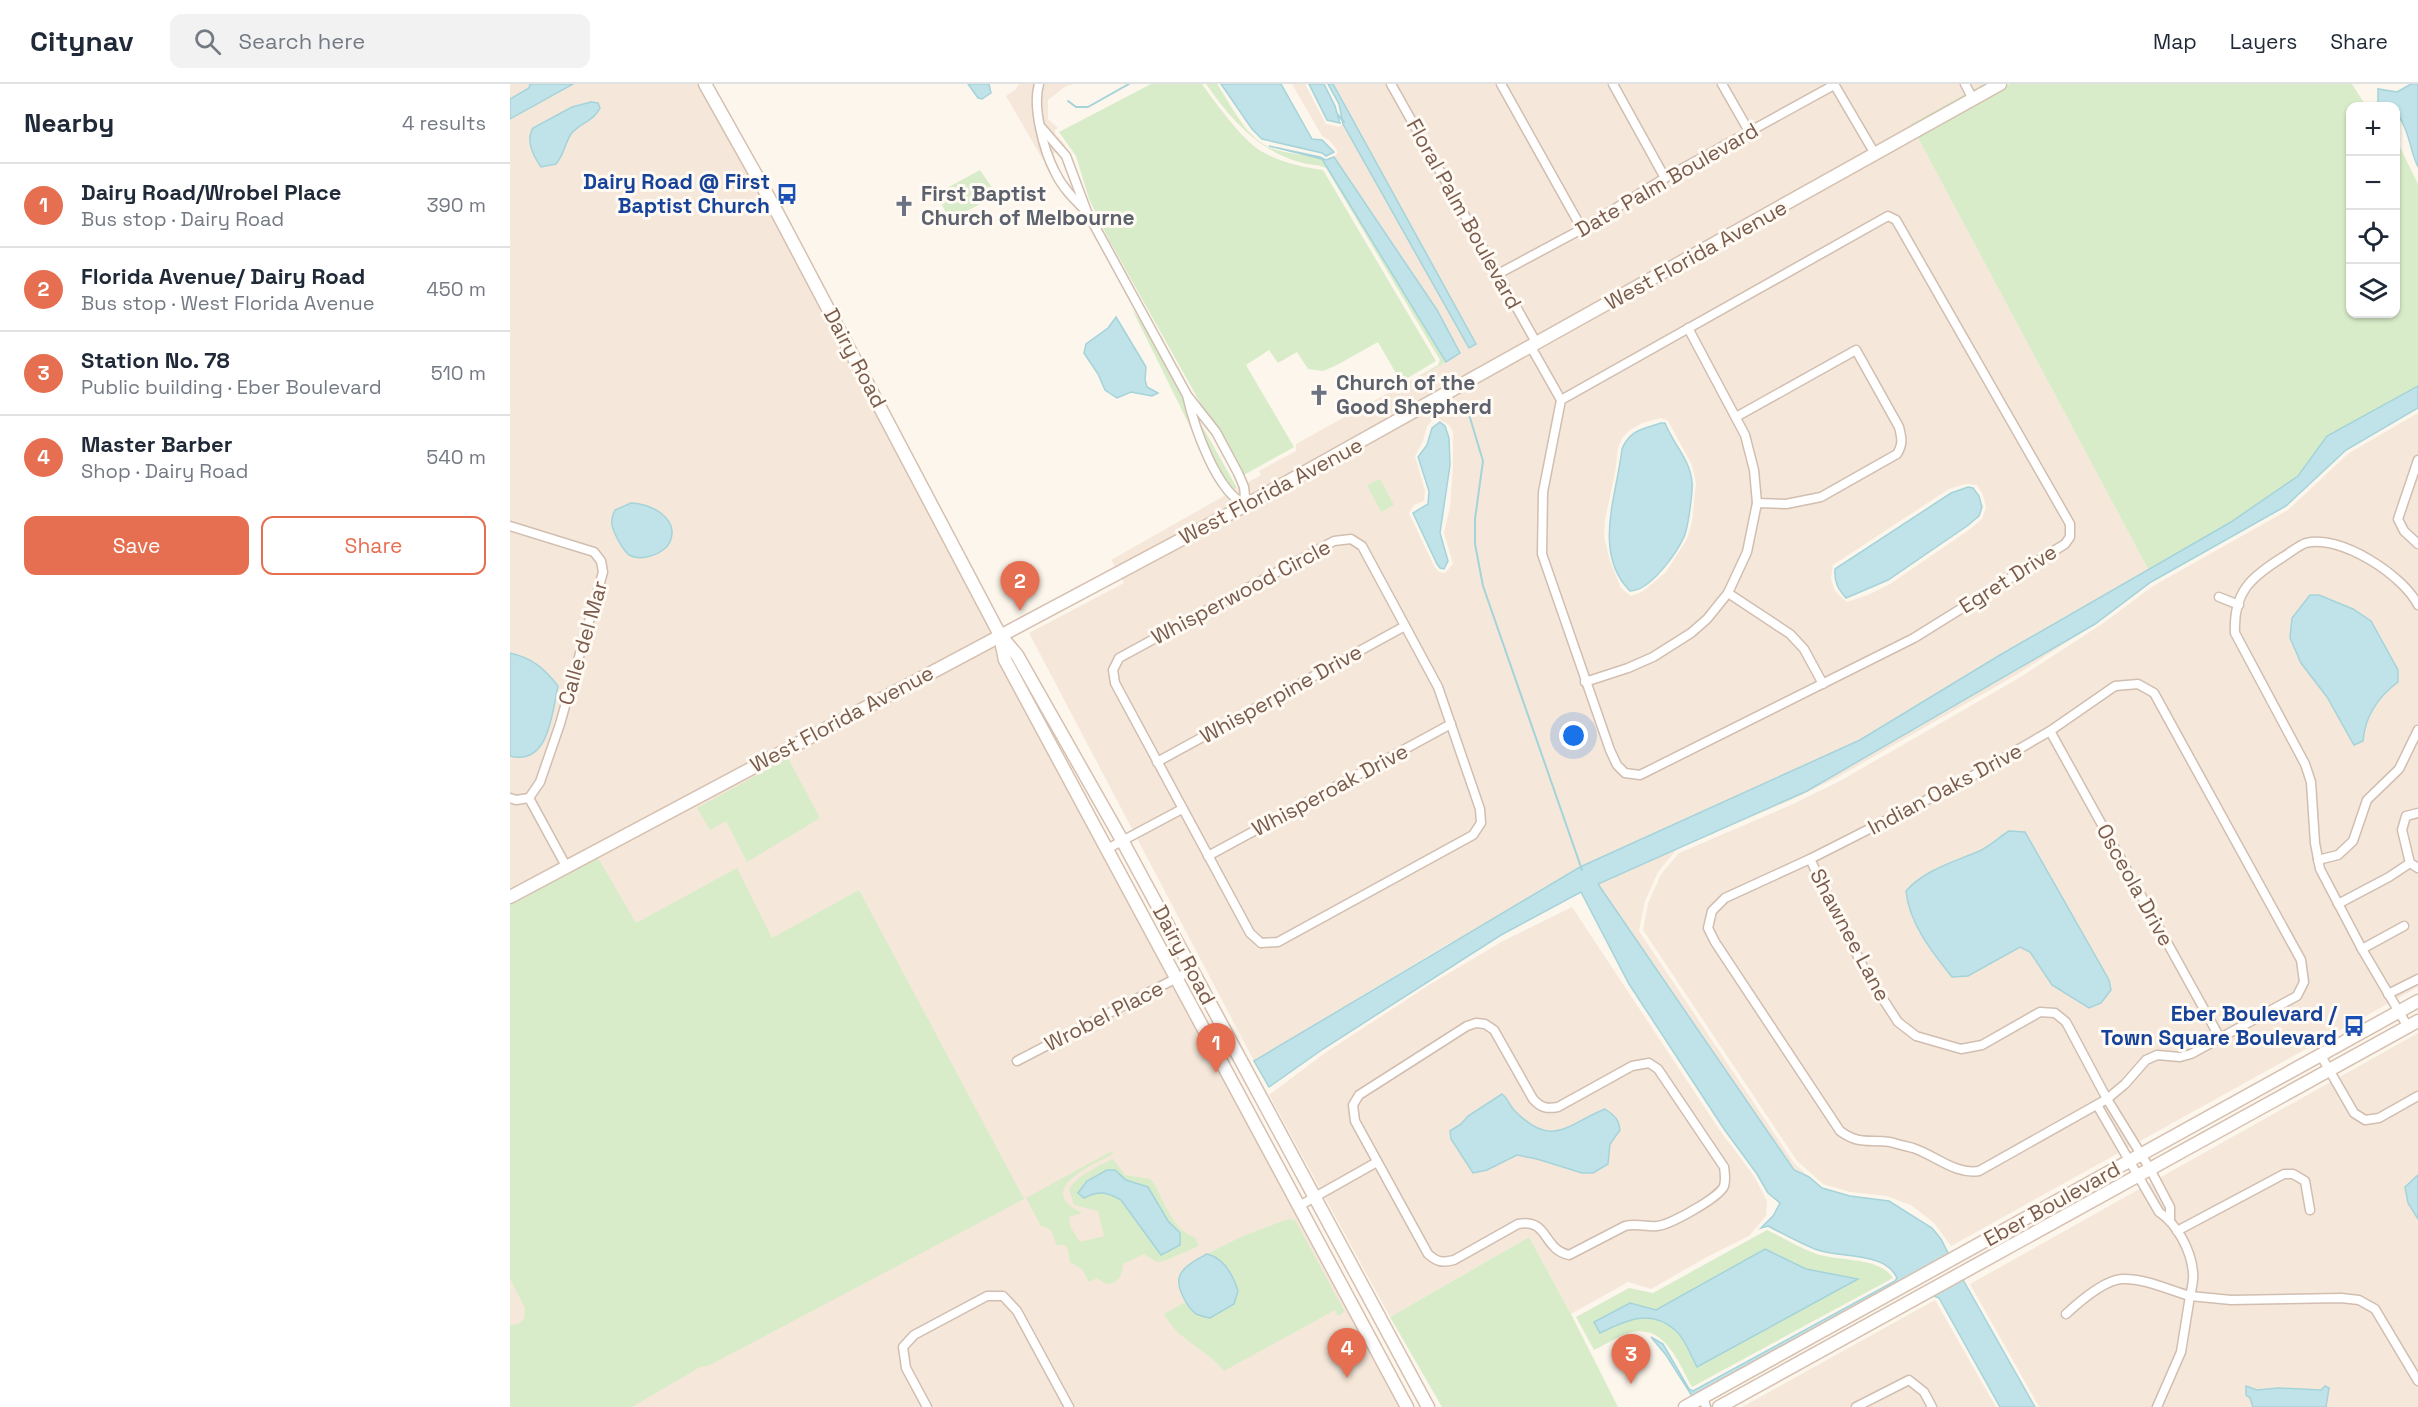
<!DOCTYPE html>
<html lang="en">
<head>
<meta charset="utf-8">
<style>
  :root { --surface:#fff; --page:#f2f2f3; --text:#1f2937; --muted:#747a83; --line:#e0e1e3; --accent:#e76f51 }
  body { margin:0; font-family:"Space Grotesk",sans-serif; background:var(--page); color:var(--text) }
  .controls { position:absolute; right:18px; top:18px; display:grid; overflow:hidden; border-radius:12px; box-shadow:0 2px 4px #0004 }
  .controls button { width:54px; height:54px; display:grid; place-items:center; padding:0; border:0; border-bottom:2px solid var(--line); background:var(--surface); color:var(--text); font:30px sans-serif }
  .you { position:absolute; left:1064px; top:652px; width:21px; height:21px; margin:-15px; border:4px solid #fff; border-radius:50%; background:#1a73e8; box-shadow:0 0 0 9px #1a73e833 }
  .badge { display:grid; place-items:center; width:39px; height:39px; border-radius:50%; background:var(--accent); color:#fff; font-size:20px; font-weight:700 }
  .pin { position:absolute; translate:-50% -50px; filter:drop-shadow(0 2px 3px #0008) }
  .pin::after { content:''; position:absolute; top:32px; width:21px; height:18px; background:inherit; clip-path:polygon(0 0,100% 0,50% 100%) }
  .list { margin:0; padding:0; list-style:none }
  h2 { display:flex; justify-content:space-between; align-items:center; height:78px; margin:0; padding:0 24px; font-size:26px }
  h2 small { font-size:20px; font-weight:400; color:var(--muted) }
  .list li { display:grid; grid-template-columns:39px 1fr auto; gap:18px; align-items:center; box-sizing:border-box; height:84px; padding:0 24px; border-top:2px solid var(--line) }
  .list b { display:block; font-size:22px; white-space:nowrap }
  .list p { margin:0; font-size:20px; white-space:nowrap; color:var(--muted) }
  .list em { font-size:20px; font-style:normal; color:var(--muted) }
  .actions { display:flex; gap:12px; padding:18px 24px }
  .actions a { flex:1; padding:14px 0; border:2px solid var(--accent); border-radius:12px; text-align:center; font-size:21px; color:var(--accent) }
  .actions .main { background:var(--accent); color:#fff }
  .icon { flex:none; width:33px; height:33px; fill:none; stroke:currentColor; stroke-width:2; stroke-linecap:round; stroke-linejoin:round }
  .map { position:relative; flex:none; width:1908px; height:1323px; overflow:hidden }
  header { display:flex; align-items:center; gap:36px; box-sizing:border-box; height:84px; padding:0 30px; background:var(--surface); border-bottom:2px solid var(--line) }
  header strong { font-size:28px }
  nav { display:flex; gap:33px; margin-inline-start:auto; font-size:21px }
  .search { width:420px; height:54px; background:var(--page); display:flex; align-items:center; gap:15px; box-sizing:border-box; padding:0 21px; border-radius:12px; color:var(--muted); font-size:22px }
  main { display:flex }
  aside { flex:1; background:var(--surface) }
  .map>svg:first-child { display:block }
</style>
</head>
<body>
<header>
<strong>Citynav</strong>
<div class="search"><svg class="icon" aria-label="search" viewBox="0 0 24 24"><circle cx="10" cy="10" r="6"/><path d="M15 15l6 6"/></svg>Search here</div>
<nav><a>Map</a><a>Layers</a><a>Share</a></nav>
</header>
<main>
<aside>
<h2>Nearby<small>4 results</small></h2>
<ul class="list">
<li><span class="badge">1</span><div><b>Dairy Road/Wrobel Place</b><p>Bus stop · Dairy Road</p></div><em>390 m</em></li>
<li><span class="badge">2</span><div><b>Florida Avenue/ Dairy Road</b><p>Bus stop · West Florida Avenue</p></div><em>450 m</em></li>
<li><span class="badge">3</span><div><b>Station No. 78</b><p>Public building · Eber Boulevard</p></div><em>510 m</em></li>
<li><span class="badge">4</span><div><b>Master Barber</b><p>Shop · Dairy Road</p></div><em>540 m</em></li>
</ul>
<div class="actions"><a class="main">Save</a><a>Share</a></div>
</aside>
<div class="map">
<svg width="1908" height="1323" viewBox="0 0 1908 1323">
  <rect width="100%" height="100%" fill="#fdf6ec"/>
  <g fill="#f5e8da" fill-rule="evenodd">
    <path d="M0,0H195L490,551L495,576L897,1323H0Z"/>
    <path d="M509,0H564L556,2L538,16V35L548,44L545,46V50L556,62L533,76L496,12L505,6Z"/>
    <path d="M782,0H795L816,40L829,43L833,40L959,264L966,259L823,0H1473L1402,40L1403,43L734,417L606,484L601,476L751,391L749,387L786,367V360L950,269L927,226L824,73L827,70V66L820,57L812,52Z"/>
    <path d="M1407,52L1638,485L1350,656L936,861L744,977L519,549L614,499L611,493L876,349ZM1151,334L1158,337L1182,381L1186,399L1182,438L1177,455L1156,488L1132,508L1121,512L1111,504L1100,477L1094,453L1095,436L1105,389L1108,364L1112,354L1120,346L1132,339ZM929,335L939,341L943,348V382L940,423L934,449L943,480L935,489L929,488L924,482L899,429L904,421L914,417L915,407L905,372L913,357L917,342L922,337ZM1456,400L1467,401L1473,411L1476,423L1472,435L1459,446L1380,500L1358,511L1337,518L1325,507L1321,495L1323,481L1439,405Z"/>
    <path d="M1908,329V903L1441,1162L1424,1139L1401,1121L1376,1112L1340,1108L1313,1100L1287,1077L1133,846L1138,819L1151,790L1169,769L1281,721L1330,697L1509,594L1595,538L1643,502L1778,426L1839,369Z"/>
    <path d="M1585,540L1506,591L1328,693L1279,717L1167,765L1148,788L1135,817L1129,847L1284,1079L1299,1093L1284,1086L1088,800L1297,707Z"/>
    <path d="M1062,823L1211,1048L1244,1092L1257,1117L1256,1132L1239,1152L1197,1173L1141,1205L1118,1198L1061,1230L1019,1153L880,1233L759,1011L815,969L919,901L993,857Z"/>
    <path d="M1908,949V1323H1529L1460,1200Z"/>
    <path d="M1425,1216L1486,1323H1232Z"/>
  </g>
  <g fill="#d8ecc9">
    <path d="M641,0H692C704,17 733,57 751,67C770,78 791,83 813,86L926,277L891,298L868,258L827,281L813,287L798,285L787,268L768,279L759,266L736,281L784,363L734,391L715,355L697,331L599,156L579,115L566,72L549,48Z"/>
    <path d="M696,0H707C722,22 736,54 761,64C777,70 796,71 812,75L936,278L898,299L928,281L930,276L816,84C808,80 798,81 789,78C747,66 720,34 696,0Z"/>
    <path d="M1473,0H1480L1403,43L1401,40Z"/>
    <path d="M1500,0H1842L1856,22H1840V230H1886V55L1908,100V302L1817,352L1788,392L1721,438L1638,485L1407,52Z"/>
    <path d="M470,86L487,111L440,136L426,110Z"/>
    <path d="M621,223L650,267L727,404L714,411Z"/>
    <path d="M870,395L884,421L871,428L857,401Z"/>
    <path d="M278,674L310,734L237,778L216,737L200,746L187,724Z"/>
    <path d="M88,774L126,839L227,784L262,854L349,806L514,1115L198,1282L190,1283L122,1323H0V1241L8,1240L14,1235L15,1224L0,1195V821Z"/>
    <path d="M602,1067L603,1070C582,1081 523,1106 572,1129L559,1133L561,1144L570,1158L594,1152L588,1127L564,1121L559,1105C569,1090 587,1083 603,1075L615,1091L640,1095L643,1098C654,1116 663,1148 685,1153L689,1162L654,1177L647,1178L634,1170L613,1180C612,1191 609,1200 596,1200L587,1194L579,1198L572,1185L560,1178L558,1166L555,1161H547C542,1151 544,1144 531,1142L516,1114Z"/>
    <path d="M778,1135L785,1136L835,1228L828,1232L825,1226L714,1287C697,1265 668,1257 654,1230L674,1219L678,1220L687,1231L728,1208C723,1191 714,1175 697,1170L733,1152Z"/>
    <path d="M1257,1146C1272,1153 1288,1163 1304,1169C1327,1178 1369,1172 1383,1194L1182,1303C1169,1280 1156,1241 1122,1248C1109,1251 1095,1261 1084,1266L1066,1233L1119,1204L1143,1209Z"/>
    <path d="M1019,1153L1061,1230L1108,1323H932L880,1233Z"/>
  </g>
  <g fill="#bfe3e8" stroke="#a5d3da" stroke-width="1.5">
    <path d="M20,0H63L0,35V15L19,4Z"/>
    <path d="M458,0H479L481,9L472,15L468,14Z"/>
    <path d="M711,0H771L802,55L812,56L824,68L816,72L812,69L752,55L742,45Z"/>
    <path d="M799,0H814L825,22L830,39L817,36Z"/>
    <path d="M818,0H823L966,260L959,264L833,40L829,20Z"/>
    <path d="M1901,0H1908V83C1901,69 1900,53 1893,40C1890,33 1886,30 1886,22H1872L1868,20V5L1887,8Z"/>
    <path d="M81,18L88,19L90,24C84,37 70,39 61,50C55,59 54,71 46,80L31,83C24,73 15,57 23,44L62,23Z"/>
    <path d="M759,62L810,73L816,76L824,73L927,226L950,269L936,278L812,75Z"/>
    <path d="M606,233L636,283L635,296L637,303L648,309L642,312L621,308L607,314L595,306L588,290L574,269L576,260L598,244Z"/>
    <path d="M1908,302V324L1836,366L1776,422L1641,498L1585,540L1297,707L1088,800L1284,1086L1299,1093L1312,1104L1340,1112L1379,1117L1422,1144L1431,1155L1439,1171L1182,1312L1156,1271L1141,1253L1153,1260L1179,1305L1183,1307L1385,1197L1387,1194C1375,1167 1330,1175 1305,1165C1289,1159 1274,1150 1258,1142L1251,1144L1263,1132L1270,1119L1258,1109L1247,1090L1214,1045L1119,900L1071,808L991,851L813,965L759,1003L744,977L1070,783L1350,656L1490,571L1721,438L1788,392L1817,352Z"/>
    <path d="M930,338L935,342L939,354L940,381L930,449L938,477L934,485L930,484L927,480L903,429L918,420L919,407L908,373L917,361L922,344Z"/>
    <path d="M1151,339H1155C1163,360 1180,375 1182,398C1183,408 1178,444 1174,453C1166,470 1140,507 1120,507C1082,469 1107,411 1112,365C1120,345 1134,345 1151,339Z"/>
    <path d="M1458,403L1463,404L1469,412L1472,423L1469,432L1457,442L1378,496L1336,514C1328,505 1324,498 1325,485L1441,409Z"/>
    <path d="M121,419C140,419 170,434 160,458C154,470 131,478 119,471C115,468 111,461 108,456C102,444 99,438 105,426Z"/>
    <path d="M1800,511H1809L1843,525L1861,537L1888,586V598C1868,613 1855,632 1853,657L1844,661L1817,613L1791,579L1780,554L1782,534Z"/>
    <path d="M0,569C22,574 34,584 48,602C42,629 39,682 0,672Z"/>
    <path d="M1499,747L1515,748L1599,896L1601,906L1591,919L1579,924L1542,901L1520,868L1510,863L1458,892L1442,893C1422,868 1399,839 1396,807C1413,787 1443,778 1467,768C1478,764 1489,753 1499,747Z"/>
    <path d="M992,1010C998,1014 1000,1023 1006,1028C1043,1065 1057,1040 1095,1025C1104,1031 1109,1035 1110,1046L1100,1060L1098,1080L1083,1089H1072L1027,1075L1007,1071L977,1086L963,1089L941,1055L940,1047L951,1040L958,1032Z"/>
    <path d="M597,1086H605L616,1096L638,1103L658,1137L670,1149V1161L651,1171L611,1116C597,1108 589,1106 574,1114L568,1109L577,1097Z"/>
    <path d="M1908,1091V1135L1898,1119L1895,1103Z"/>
    <path d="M1255,1165L1296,1185L1348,1195L1187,1283C1181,1272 1175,1254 1165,1246C1140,1224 1115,1237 1090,1249L1084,1238L1120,1219L1146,1226Z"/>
    <path d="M697,1170C714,1174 723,1191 728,1207L724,1220L700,1234C696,1233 690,1232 686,1230C677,1223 665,1202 670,1191C675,1181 688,1175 697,1170Z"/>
    <path d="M1452,1194L1525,1323H1490L1429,1214L1424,1212L1415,1215Z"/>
    <path d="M1736,1302L1747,1306L1768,1304L1811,1306L1815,1302L1819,1304L1816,1323H1743L1740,1314L1736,1311Z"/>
  </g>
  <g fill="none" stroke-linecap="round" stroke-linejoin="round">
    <g stroke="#a5d3da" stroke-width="2">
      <path d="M558,17L566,23H578L619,0"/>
      <path d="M828,31L834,38"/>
      <path d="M955,317L973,377L965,435V460L973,502L1072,786"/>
    </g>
    <defs>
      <g id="street">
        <path d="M529,0C522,23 534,67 545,88C552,103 563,114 575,126"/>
        <path d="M881,0L1027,260"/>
        <path d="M991,0L1072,145"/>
        <path d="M1103,0L1155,94"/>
        <path d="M1212,0L1240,49"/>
        <path d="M1324,0L1365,70"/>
        <path d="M1455,0L1463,15"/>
        <path d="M531,43L556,72L577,128L677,311L706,348L728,389L734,403L736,421C706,408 684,342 677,311"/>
        <path d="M1378,132L1386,136L1560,440V453L1555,460L1404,554L1130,691L1115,689L1107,681L1100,666L1032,470L1033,408L1051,316Z"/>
        <path d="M988,190L1072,145L1155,94L1324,1"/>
        <path d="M1021,263L1051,316"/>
        <path d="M1226,333L1346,266L1389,343C1392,355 1393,360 1387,370L1311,413L1276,420L1247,419"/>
        <path d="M1908,376L1888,435L1894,447L1908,460"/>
        <path d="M0,442L84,468L91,477L93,488L50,640L30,698L19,714L6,716L0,714"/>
        <path d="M841,455L852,462L928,603L970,725L971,739L963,751L768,858L751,859L740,849L605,599L603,586L609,574L824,457Z"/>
        <path d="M1218,509L1280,550L1294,565L1313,600"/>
        <path d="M1709,513L1729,521"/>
        <path d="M1075,598L1118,584L1143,573L1181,549L1197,535L1218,509L1237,468L1247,419L1244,386L1235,351L1178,244"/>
        <path d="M1628,600L1644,609L1791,876L1794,898L1787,912L1681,970L1670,973L1647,971L1636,976L1615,1000L1597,1015L1469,1087C1445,1091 1425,1071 1403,1064C1395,1062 1387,1060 1380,1058C1359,1055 1349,1061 1330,1047L1205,858L1198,844L1202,827L1215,814L1300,775L1452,698L1540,647L1605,602Z"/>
        <path d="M1540,647L1710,954"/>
        <path d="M647,678L895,542"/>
        <path d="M19,714L56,782"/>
        <path d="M1908,729L1896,732L1892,746L1900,779L1908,784"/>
        <path d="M597,765L672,725"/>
        <path d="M698,772L941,640"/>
        <path d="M1300,775L1356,889L1388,938L1406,952L1451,965L1472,961L1530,928L1545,929L1556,938L1597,1015L1640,1085L1660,1123V1136"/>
        <path d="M1808,776L1828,771L1843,757L1857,716L1889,685L1908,646"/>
        <path d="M1828,820L1879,793L1900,779"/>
        <path d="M1852,865L1894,842"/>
        <path d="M1878,910L1908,895"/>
        <path d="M966,939L975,940L984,946L1023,1015C1031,1024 1037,1025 1048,1023L1122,982L1139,979L1148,985L1214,1083C1215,1089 1216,1095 1214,1102C1210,1113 1160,1141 1147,1142C1136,1143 1126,1139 1115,1142L1059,1171C1032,1165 1039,1134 1008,1140L944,1176C932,1179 927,1178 918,1170L845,1037L843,1021L849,1011L957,942Z"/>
        <path d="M1898,943L1852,865L1810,785L1805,759L1801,698L1795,680L1725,549C1723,508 1741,493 1773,473C1780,469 1789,461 1796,459C1830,450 1893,491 1908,521"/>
        <path d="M1810,970L1844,1029L1855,1036L1869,1034L1908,1012"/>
        <path d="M507,977L682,886"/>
        <path d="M789,1122L867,1078"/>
        <path d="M1667,1147L1774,1090H1783L1795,1097L1800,1126"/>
        <path d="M1556,1230C1569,1218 1594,1196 1612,1195C1634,1194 1659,1206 1680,1212C1682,1204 1684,1196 1683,1188C1681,1166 1667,1140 1649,1128L1587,1021"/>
        <path d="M1193,1313L1196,1323"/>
        <path d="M417,1323L396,1284L393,1263L404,1251L477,1212H493L507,1227L559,1323"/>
        <path d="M1346,1323L1399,1296L1414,1308L1422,1323"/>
        <path d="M1647,1323L1671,1268L1680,1212L1721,1216L1831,1214L1849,1216L1865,1225L1908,1297"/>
      </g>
      <g id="secondary">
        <path d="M195,0L268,130L490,551L507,571L613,758L918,1323"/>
        <path d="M490,552L495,576L897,1323"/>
        <path d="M0,813L736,421L1490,0"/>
        <path d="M1175,1323L1908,917"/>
        <path d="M1209,1323L1908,937"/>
      </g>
    </defs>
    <use href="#street" stroke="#d1beb0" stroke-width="11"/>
    <use href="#secondary" stroke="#d6c0b0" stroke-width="15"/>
    <use href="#street" stroke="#fff" stroke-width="8"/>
    <use href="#secondary" stroke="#fff" stroke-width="12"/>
  </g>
  <defs>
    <symbol id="bus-bare" viewBox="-9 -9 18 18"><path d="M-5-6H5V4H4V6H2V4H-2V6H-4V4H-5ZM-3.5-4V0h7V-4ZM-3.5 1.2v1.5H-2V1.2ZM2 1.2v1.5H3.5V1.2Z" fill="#1a4fb4" stroke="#fffaf3" stroke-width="2.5" paint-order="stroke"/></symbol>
    <symbol id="church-bare" viewBox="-9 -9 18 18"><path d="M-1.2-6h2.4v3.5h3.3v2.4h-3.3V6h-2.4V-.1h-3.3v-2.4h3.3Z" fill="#6b7280" stroke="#fffaf3" stroke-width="2.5" paint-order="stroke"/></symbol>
  </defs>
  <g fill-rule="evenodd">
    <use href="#bus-bare" x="262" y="95" width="30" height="30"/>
    <use href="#church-bare" x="379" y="107" width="30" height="30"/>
    <use href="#church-bare" x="794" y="296" width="30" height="30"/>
    <use href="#bus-bare" x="1829" y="927" width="30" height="30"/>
  </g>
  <g text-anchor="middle" stroke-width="6" stroke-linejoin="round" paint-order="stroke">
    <g font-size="21" fill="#7a5c4d" stroke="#fffaf3">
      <text transform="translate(1157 96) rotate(-30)" y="7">Date Palm Boulevard</text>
      <text transform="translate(954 130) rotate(61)" y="7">Floral Palm Boulevard</text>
      <text transform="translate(1186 171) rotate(-29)" y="7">West Florida Avenue</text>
      <text transform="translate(345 274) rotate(62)" y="7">Dairy Road</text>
      <text transform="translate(761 407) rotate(-28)" y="7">West Florida Avenue</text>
      <text transform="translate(1498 495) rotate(-32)" y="7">Egret Drive</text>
      <text transform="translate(731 508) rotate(-28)" y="7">Whisperwood Circle</text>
      <text transform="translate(73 559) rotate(-74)" y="7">Calle del Mar</text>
      <text transform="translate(771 610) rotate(-29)" y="7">Whisperpine Drive</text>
      <text transform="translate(332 635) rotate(-28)" y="7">West Florida Avenue</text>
      <text transform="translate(1435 705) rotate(-28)" y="7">Indian Oaks Drive</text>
      <text transform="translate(820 706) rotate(-28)" y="7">Whisperoak Drive</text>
      <text transform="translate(1625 801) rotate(61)" y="7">Osceola Drive</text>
      <text transform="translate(1340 851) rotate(62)" y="7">Shawnee Lane</text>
      <text transform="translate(674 871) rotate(62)" y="7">Dairy Road</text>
      <text transform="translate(594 932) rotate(-27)" y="7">Wrobel Place</text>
      <text transform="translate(1542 1120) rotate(-29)" y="7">Eber Boulevard</text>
    </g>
    <g font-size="21" font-weight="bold" fill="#164399" stroke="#fffaf3" text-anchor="end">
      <text x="260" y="105">Dairy Road @ First<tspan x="260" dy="24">Baptist Church</tspan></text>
      <text x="1827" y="937">Eber Boulevard /<tspan x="1827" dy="24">Town Square Boulevard</tspan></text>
    </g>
    <g font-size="21" font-weight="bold" fill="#5b616d" stroke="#fffaf3" text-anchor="start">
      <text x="411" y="117">First Baptist<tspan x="411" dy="24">Church of Melbourne</tspan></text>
      <text x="826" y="306">Church of the<tspan x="826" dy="24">Good Shepherd</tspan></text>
    </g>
  </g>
</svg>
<div class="controls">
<button>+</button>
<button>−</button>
<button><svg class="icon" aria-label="locate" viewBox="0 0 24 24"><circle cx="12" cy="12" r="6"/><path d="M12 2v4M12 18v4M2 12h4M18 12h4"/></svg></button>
<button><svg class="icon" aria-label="layers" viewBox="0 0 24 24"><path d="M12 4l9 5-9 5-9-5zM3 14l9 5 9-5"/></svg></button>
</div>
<div class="you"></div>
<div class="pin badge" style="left:706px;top:989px">1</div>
<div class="pin badge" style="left:510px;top:527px">2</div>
<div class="pin badge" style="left:1121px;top:1300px">3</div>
<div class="pin badge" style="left:837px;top:1294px">4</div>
</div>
</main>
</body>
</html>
